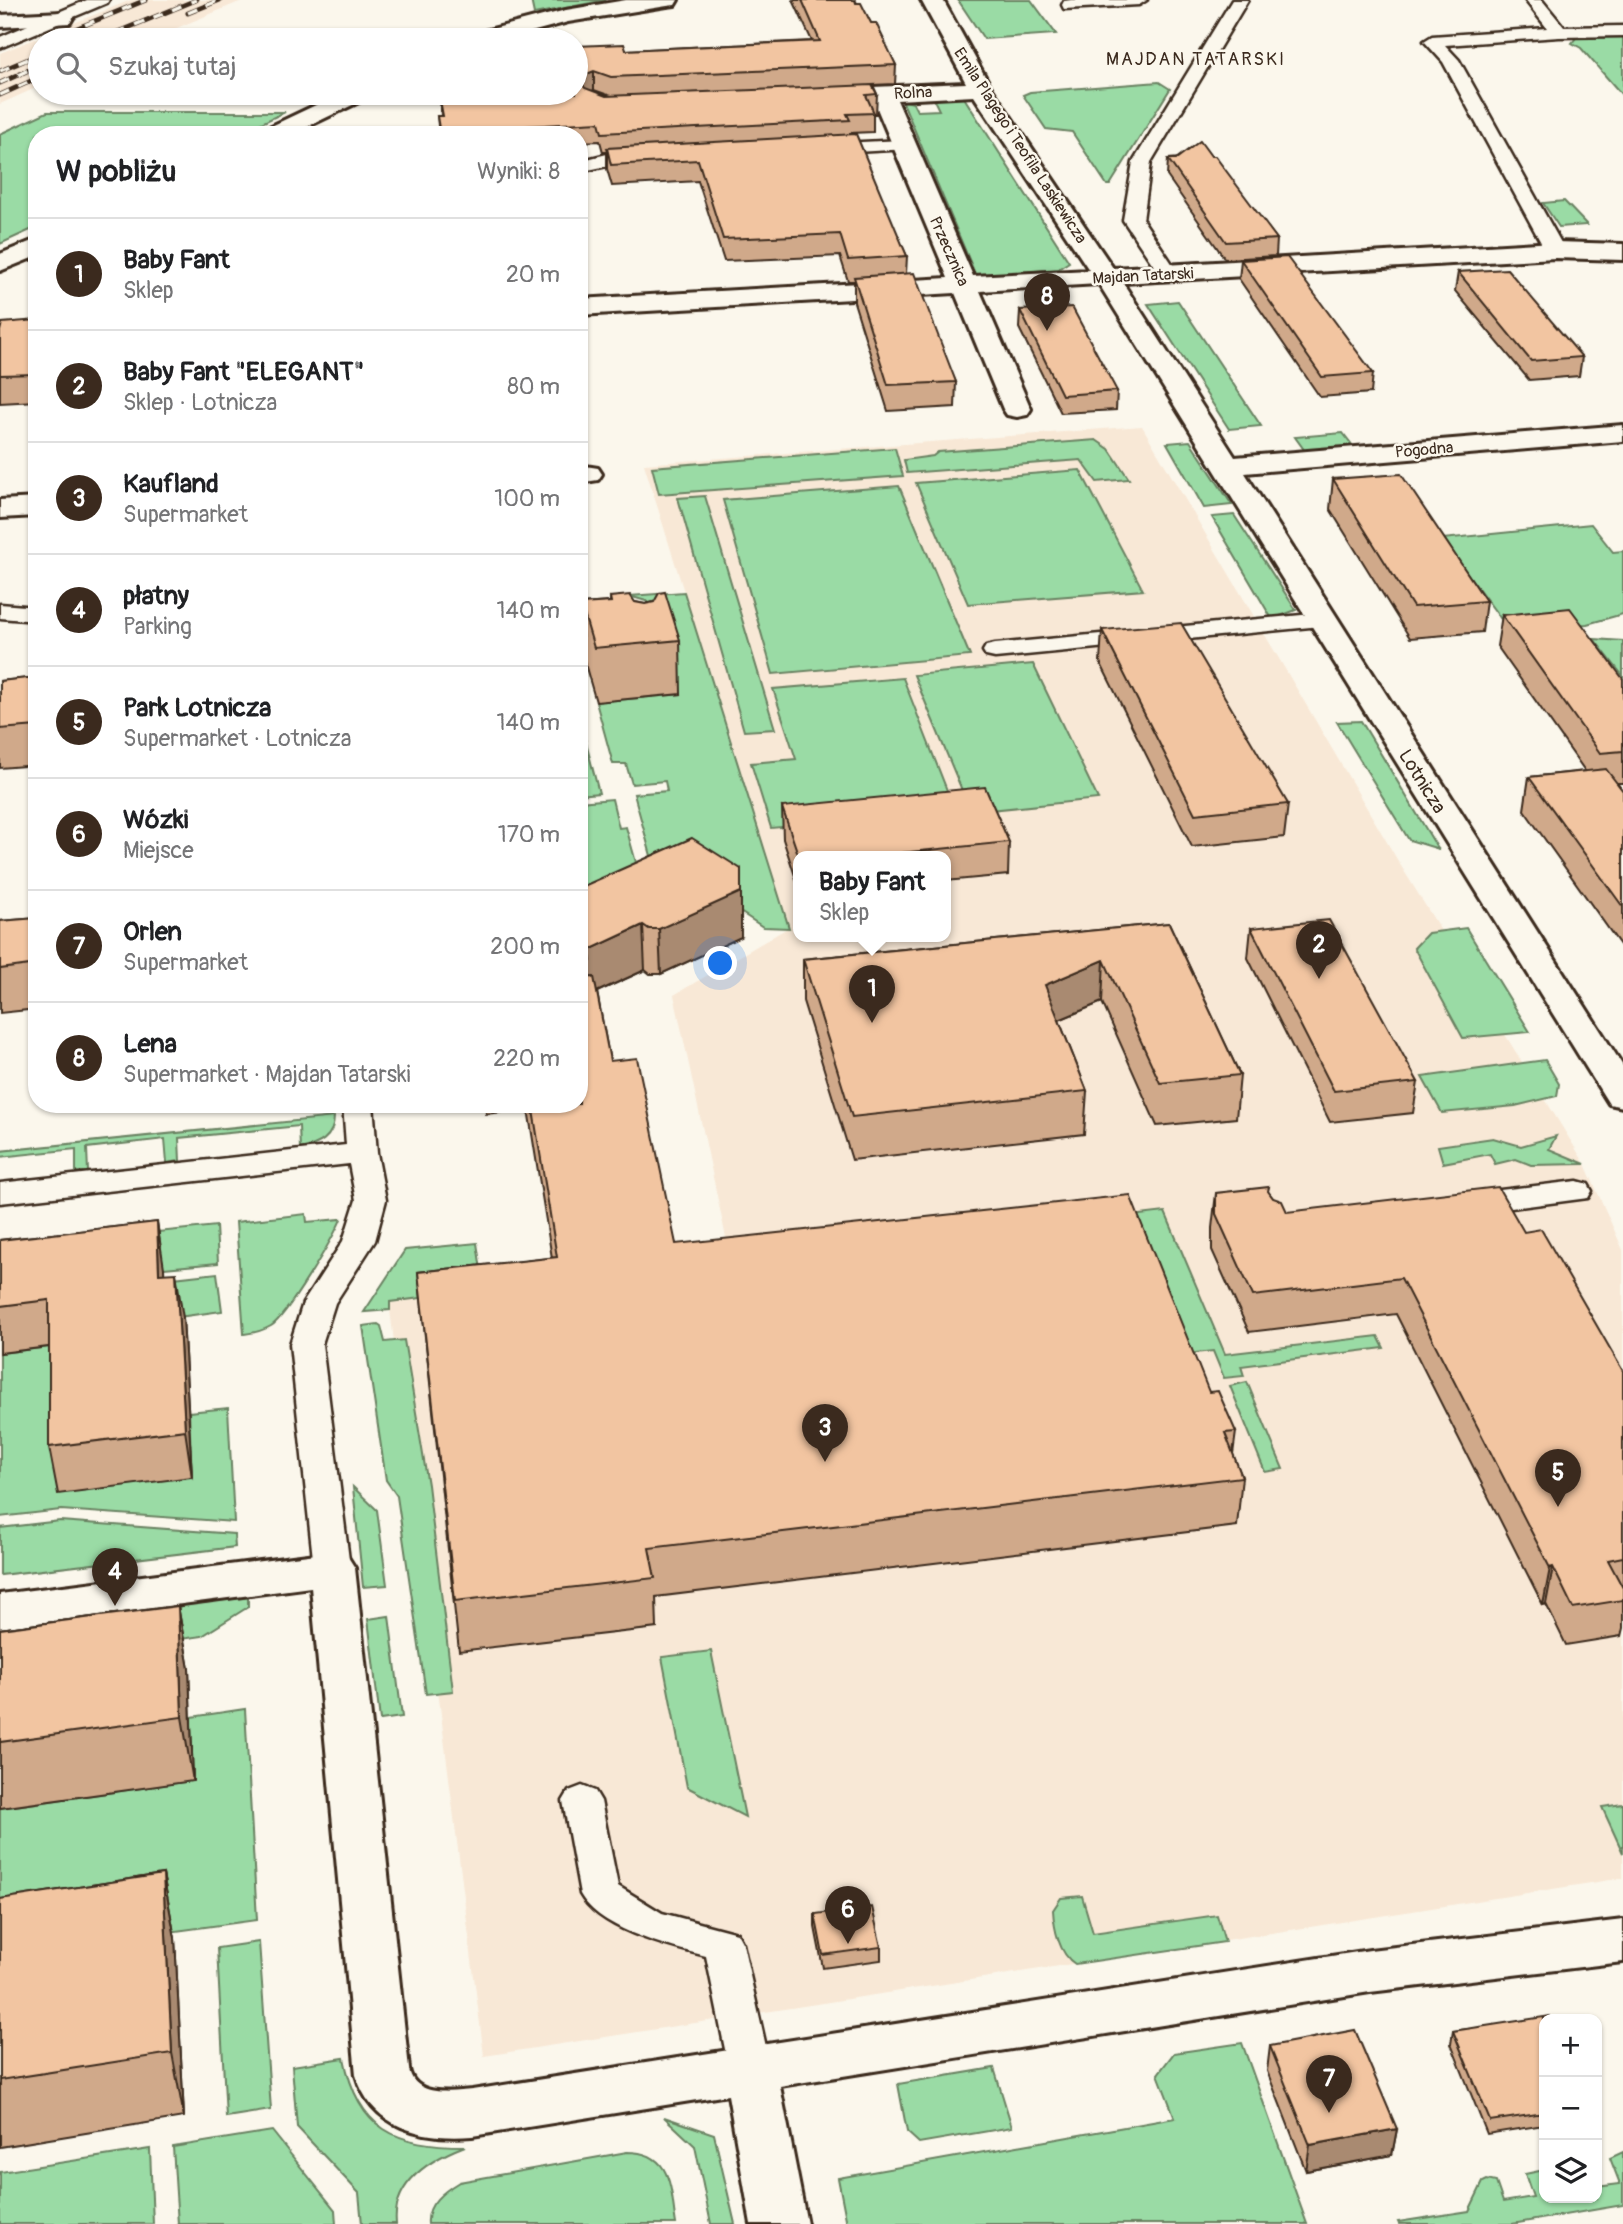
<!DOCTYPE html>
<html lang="pl">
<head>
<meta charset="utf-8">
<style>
  :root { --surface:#fff; --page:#f6f6f6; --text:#202124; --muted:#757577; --line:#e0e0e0; --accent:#3b2a1e }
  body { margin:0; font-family:Pangolin,sans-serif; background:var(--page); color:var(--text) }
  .controls { position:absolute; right:21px; bottom:21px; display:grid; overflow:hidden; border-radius:14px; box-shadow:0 2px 5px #0004 }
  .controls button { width:63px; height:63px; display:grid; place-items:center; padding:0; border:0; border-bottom:2px solid var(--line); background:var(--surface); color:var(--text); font:35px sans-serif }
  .you { position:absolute; left:721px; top:964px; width:24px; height:24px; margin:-18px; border:5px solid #fff; border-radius:50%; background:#1a73e8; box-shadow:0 0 0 10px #1a73e833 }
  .badge { display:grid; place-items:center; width:46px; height:46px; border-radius:50%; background:var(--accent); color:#fff; font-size:23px; font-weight:700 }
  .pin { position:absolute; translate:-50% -58px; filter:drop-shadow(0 2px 4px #0008) }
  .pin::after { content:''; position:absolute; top:37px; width:24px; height:21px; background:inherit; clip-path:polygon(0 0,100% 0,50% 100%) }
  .popup { position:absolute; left:793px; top:851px; width:158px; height:91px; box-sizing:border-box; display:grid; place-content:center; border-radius:14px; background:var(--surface); filter:drop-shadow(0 2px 5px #0005); font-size:23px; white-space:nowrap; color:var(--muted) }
  .popup b { font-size:26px; color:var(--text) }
  .popup::after { content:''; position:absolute; left:50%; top:100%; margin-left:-14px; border:14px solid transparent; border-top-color:var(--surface) }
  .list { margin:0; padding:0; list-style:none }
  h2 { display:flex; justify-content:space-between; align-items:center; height:91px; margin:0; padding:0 28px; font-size:30px }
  h2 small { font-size:23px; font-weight:400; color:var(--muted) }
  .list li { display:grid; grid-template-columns:46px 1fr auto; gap:21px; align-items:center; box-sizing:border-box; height:112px; padding:0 28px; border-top:2px solid var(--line) }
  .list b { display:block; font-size:26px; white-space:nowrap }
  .list p { margin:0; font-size:23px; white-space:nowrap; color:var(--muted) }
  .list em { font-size:23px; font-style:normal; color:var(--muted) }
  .icon { flex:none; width:38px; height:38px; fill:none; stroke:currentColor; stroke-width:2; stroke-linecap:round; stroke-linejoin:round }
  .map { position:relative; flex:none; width:1623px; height:2224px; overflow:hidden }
  .search { position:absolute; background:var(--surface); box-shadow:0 2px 5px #0004; left:28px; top:28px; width:560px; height:77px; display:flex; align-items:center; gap:18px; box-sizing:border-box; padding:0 24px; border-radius:38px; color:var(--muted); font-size:26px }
  .panel { position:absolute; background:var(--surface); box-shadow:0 2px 5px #0004; left:28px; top:126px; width:560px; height:987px; border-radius:28px }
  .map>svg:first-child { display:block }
</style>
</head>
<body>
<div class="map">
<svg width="1623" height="2224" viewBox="0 0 1623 2224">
  <rect width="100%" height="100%" fill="#fbf7ec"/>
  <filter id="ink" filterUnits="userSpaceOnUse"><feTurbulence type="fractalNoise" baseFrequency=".0143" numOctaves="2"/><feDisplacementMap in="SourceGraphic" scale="14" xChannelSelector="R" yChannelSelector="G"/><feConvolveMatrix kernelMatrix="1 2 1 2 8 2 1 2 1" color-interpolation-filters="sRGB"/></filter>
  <g filter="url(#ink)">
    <g fill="#f8e8d6" fill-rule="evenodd">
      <path d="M131,0H244L148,40H40V86L0,104V53Z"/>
      <path d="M1142,426L1401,866L1585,1164L1623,1250V1804L1602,1807L1623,1853V1878L484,2056L389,1302L731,1261L674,995L789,927L644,464ZM798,857H945V937H798Z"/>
    </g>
    <g fill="#9adba5" stroke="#6a8262" stroke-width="2">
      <path d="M531,0H606L534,14Z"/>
      <path d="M958,0H1031L1056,34L984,39Z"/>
      <path d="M1588,35L1623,36V96L1581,48L1572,43L1576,38Z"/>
      <path d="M1159,82L1170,89L1110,185H1107L1072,132L1046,129L1023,95L1030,92Z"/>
      <path d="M963,96L1069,262L1058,269L976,276L902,100L913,103L917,111L939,110L935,102L939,97Z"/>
      <path d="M47,112H285L236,135H37V227L0,244V134Z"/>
      <path d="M1564,201L1587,225L1559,227L1543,203Z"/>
      <path d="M1178,301L1261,426L1229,429L1148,304Z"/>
      <path d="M1343,433L1353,446L1305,451L1295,437Z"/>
      <path d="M1096,440L1109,449L1129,479L1097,482L1081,460L907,473L904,460L933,456L938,452Z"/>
      <path d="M1190,441L1232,505L1204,508L1167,443Z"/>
      <path d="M895,448L903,476L659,494L652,467Z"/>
      <path d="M1080,470L1143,590L968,604L916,483Z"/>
      <path d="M899,486L970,656L773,674L723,500Z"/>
      <path d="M705,496L775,729L744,731L678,498Z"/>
      <path d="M1234,515L1296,610L1272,619L1212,517Z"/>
      <path d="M1591,524L1613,552L1623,551V614L1587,624L1509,630L1442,539Z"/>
      <path d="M684,592L789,928L763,927L693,881L579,908L656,874L634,794L667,791L665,781L632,784L626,764H613L596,702L681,694L654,608L646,601L629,596Z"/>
      <path d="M1594,639L1623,641V676Z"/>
      <path d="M1033,664L1098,799L971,812L914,675Z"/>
      <path d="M903,678L955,811L771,828L751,763L796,759L773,689Z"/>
      <path d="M579,716L599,793L579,795Z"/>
      <path d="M1361,721L1438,849H1439L1409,840L1337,722Z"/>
      <path d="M612,799L619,828L626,827L639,873L579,900V802Z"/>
      <path d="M1466,928L1530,1032L1463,1038L1414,948L1428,933Z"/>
      <path d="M1545,1060L1559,1084L1557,1096L1515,1106L1442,1113L1422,1077Z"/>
      <path d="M334,1117C334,1138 319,1145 300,1149L299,1126L179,1138L180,1161L167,1163L165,1139L87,1148L88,1172H76V1149L0,1157V1151Z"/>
      <path d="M1556,1136L1549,1149L1585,1164L1531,1165L1516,1159L1495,1164L1490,1154L1443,1163L1438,1146L1493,1138L1521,1146Z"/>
      <path d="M1165,1212L1225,1354L1378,1336L1384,1348L1241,1366L1244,1376L1224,1378L1213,1351L1186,1354L1131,1216Z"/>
      <path d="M306,1214L307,1222L341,1219C334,1237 286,1317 271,1326C264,1330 253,1333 244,1334L236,1222Z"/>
      <path d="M216,1226L218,1263L164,1268L79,1240Z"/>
      <path d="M477,1243L484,1290L390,1302V1310L364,1312L405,1250Z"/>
      <path d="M217,1273L222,1311L178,1317L174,1278Z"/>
      <path d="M378,1324L381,1326L385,1342L404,1340L428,1485L453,1691L426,1694L397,1496L386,1480L363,1326Z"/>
      <path d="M74,1344L192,1477L189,1412L228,1408L234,1522L61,1510L0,1517V1353Z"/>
      <path d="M1247,1382L1283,1469L1265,1472L1230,1386Z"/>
      <path d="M353,1487L377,1510L387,1585L363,1587Z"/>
      <path d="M60,1521L234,1534L235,1547L0,1575V1528Z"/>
      <path d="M248,1597V1607L202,1636L0,1665V1629Z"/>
      <path d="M389,1616L402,1717L380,1720L368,1619Z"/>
      <path d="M711,1651L745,1817L687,1787L662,1657Z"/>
      <path d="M245,1709L257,1920L0,1955V1808L192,1781L191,1717Z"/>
      <path d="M1623,1804V1853L1602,1807Z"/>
      <path d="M1082,1896L1093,1933L1217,1915L1225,1942L1075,1964C1059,1954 1054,1928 1053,1910L1061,1898Z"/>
      <path d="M259,1942L271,2110L226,2117L217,1948Z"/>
      <path d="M1242,2043L1307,2224H847L838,2178L1175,2118L1158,2074L1174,2053Z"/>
      <path d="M344,2058C358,2130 396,2146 465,2146C431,2159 392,2182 396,2224H362L359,2193L297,2127L292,2066Z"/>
      <path d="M994,2068L1012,2127L919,2143L907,2132L898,2084Z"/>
      <path d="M664,2117L714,2134L735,2224H711L695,2146Z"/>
      <path d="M272,2131L335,2210L336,2224H178L173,2147Z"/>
      <path d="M150,2149L153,2224H0V2172Z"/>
      <path d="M627,2152C673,2152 670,2188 676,2224H428C426,2204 444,2191 459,2182Z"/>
      <path d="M1623,2152V2205L1512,2224H1399L1398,2222L1469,2211L1483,2182L1487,2180L1496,2182L1503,2202L1533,2197L1525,2174L1544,2170V2198H1597V2187L1620,2184L1610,2158Z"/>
    </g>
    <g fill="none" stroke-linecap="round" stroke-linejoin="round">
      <defs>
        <g id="lane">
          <path d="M87,0H109L107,3L0,48V37Z"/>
          <path d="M1071,0H1147L1139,5L1064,9L1062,5L1064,1Z"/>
          <path d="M1232,0H1248L1151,162L1143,220L1179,274L1176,278H1162L1123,220L1133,162Z"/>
          <path d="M1525,0H1542L1564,27L1623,26V36L1559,37L1445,45L1459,60L1565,250L1555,256L1545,250L1443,62L1424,41L1432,36L1547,28Z"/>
          <path d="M903,140L909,141L912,145L909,149L820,154L811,149L820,144Z"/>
          <path d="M648,152L654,154L657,158L654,162L607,166L579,172V161L607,154Z"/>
          <path d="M0,604L37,607V621L0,618Z"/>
          <path d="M1323,613L1331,615L1335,620L1331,625L995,658L986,656L983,651L986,646L995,644Z"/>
          <path d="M343,1104H373L377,1153L386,1200L375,1241L335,1303L322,1344L350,1568L344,1577L332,1581L320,1577L314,1568L290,1344L303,1303L343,1241L356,1200L349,1164L0,1203V1183L346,1145Z"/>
          <path d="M1577,1181L1588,1184L1592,1191L1588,1198L1466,1214L1455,1211L1451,1204L1455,1197L1466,1194Z"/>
          <path d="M582,1786L595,1791L601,1801L618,1886L662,1913L737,1933L743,1944L771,2069L765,2081L750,2086L735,2081L729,2069L706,1956C668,1946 600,1930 580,1894L563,1801L569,1791Z"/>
        </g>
        <g id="street">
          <path d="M626,0H678L675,5L667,6L568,22L501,40H466L469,35L566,10Z"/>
          <path d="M921,0H943L992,89L1113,268L1555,242L1623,244V260L1555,258L1123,283L1235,457L1623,425V441L1245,473L1623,1066V1107L1609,1104L1604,1096L1099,284L980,291L1031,409L1027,415L1017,417L1007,415L1003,409L955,293L579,315V299L948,278L874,101H818L815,96L818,91L826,89L966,83ZM974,96L1089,270L973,276L897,100Z"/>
          <path d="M62,12L70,13L73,18L70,23L0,27V15Z"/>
          <path d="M341,93H370L367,98L290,135H259L263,130Z"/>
          <path d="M37,239V256L0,271V254Z"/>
          <path d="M579,465L598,468L602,474L598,480L579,483Z"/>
          <path d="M37,498V516L0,518V500Z"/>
          <path d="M332,1552L348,1557L355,1568L409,2069C414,2097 451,2092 472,2090L1370,1950L1623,1920V1962L1370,1992L780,2086L807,2224H751L728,2095L472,2136C423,2140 371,2128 356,2075L311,1587L0,1628V1594Z"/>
        </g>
      </defs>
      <use href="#lane" stroke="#3b2a1e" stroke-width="5"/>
      <use href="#street" stroke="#3b2a1e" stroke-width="6"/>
      <use href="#lane" fill="#fbf7ec" fill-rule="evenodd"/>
      <use href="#street" fill="#fbf7ec" fill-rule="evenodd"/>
      <defs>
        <g id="rail">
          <path d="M188,13L220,0"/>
          <path d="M48,40L146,0"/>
          <path d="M98,40L196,0"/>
          <path d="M0,71L40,54"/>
          <path d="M0,83L40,65"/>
          <path d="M0,95L40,77"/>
        </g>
      </defs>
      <use href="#rail" stroke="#3b2a1e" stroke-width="5"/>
      <use href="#rail" stroke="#fbf7ec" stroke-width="3.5" stroke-dasharray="10" stroke-linecap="butt"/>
    </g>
    <g fill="#d0a98a" stroke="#3b2a1e" stroke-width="2" fill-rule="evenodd">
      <path d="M793,0H855L871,23L896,65L895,84L873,85L877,94L876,114H873V132L850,133V135L907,256L906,274L956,382L955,407L888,411L854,302V281H848L840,256L724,261L698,181L612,186L607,169V152H603L600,141L579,142V135H439L437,116H441L440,100L446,99V93H576V46L626,50L812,41ZM594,90L611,96H606L593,91Z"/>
      <path d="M1211,156L1277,239L1276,256L1225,259L1167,176L1168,159Z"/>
      <path d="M1241,260L1373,373L1371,393L1320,397L1239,279Z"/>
      <path d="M1458,272L1582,357L1579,376L1529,380L1455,291Z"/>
      <path d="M1020,310L1117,391L1116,410L1061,413L1019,328Z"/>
      <path d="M37,320V401L0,403V331Z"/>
      <path d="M1333,479L1486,601L1482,632L1410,638L1330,509Z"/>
      <path d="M610,597L645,604L654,602L680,640L681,694L596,702L583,657L581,604L610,602Z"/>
      <path d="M1502,615L1623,679V783H1617L1623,791V949L1524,810L1529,777L1585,771L1497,646Z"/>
      <path d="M1102,630L1288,804L1284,837L1192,847L1100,662Z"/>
      <path d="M37,677V765L0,768V681Z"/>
      <path d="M782,807L1009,842L1008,875L946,881V857H799V888L783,839Z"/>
      <path d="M579,888L741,937L661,974H650L645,970L597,992L610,1061L676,1244L1209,1392L1236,1432L1233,1454L1242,1477L1237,1526L656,1597L657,1628L459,1651L418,1272L552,1258L528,1109L486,1114L485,1104H579Z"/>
      <path d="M37,918V1009L0,1013V921Z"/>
      <path d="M1169,923L1240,1075L1236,1118L1157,1126L1102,1002L1059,1020L1087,1091L1084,1134L852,1160L803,1001V959Z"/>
      <path d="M1251,928L1418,1082L1413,1113L1330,1122L1248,958Z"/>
      <path d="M1268,1192L1273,1198L1287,1212L1524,1232L1623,1371V1628L1621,1636L1566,1645L1546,1604L1543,1605L1396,1314L1249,1332L1212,1250V1228L1216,1193Z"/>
      <path d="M157,1222L164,1274L183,1318L192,1477L58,1494L49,1447V1347L0,1353V1240Z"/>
      <path d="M178,1606L189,1669L193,1781L0,1808V1629Z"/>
      <path d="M163,1874L175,1938L184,2117L0,2147V1899Z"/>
      <path d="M815,1914L881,1947V1960L823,1968L815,1927Z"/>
      <path d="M1544,2019V2125L1487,2134L1451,2044L1453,2031Z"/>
      <path d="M1270,2046L1397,2129L1392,2155L1306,2171L1267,2071Z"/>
    </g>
    <g fill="#a98a71" stroke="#3b2a1e" stroke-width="2">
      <path d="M594,71V90L585,94L581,82L584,75Z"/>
      <path d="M741,869V937L661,974L659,929Z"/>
      <path d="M643,925L645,970L592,994L579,1013V966L589,950Z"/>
      <path d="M1104,960L1102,1002L1042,1027L1045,985Z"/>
      <path d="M157,1222L164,1268L166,1320L159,1274Z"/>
      <path d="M176,1273L183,1318L192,1477L185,1430Z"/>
      <path d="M1553,1567L1546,1604L1543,1605L1550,1568Z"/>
      <path d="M178,1606L189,1669L193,1781L182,1717Z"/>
      <path d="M163,1874L175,1938L184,2117L172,2053Z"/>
      <path d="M1397,2129L1392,2155L1306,2171L1310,2145Z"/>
    </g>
    <g fill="#f2c5a1" stroke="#3b2a1e" stroke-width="2">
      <path d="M802,0H855L856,3H861L871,23H876L896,65L611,77L594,71L584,75L581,82L585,88L606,96L872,85L877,94L866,95L874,113L847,114L850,120L602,133L599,122L508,127L509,135H440L437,116H443L440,100L447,99L446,93H576V46L624,44L626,50L820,41Z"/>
      <path d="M856,134L907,256L848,260L840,234L723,239L698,160L611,165L607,148Z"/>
      <path d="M1200,141L1211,156H1215L1277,239L1226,242L1168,159H1176Z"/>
      <path d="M1287,257L1373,373L1322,377L1241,260Z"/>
      <path d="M1507,269L1582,357L1531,361L1458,272Z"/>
      <path d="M914,273L956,382L888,385L854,277Z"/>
      <path d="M1072,307L1117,391L1062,395L1020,310Z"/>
      <path d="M37,320V374L0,375V331L2,323Z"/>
      <path d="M1401,474L1486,601L1413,607L1333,479Z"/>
      <path d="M665,592L680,640L594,648L581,604L611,602L610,597L630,595L635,602L645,604L654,602L659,593Z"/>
      <path d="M1570,608L1623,679V751L1600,753L1502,615Z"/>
      <path d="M1181,623L1288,804L1195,814L1102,630Z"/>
      <path d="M37,677V726L0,729V681Z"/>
      <path d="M1606,769L1623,791V907L1529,777Z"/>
      <path d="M985,787L1009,842L861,857H799L782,807Z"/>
      <path d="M692,838L741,869V892L659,929H649L643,925L589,950L591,961L579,966V888Z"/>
      <path d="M37,918V964L0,969V921Z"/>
      <path d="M1329,920L1418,1082L1334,1091L1251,928Z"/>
      <path d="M1169,923L1240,1075L1160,1083L1104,960L1045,985L1087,1091L852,1117L803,959Z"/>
      <path d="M594,977L610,1061L637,1058L676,1244L1130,1195L1209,1392L1218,1391L1236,1432L1225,1433L1242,1477L649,1548L655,1578L455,1601L418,1272L557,1257L532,1104H579V978Z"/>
      <path d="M1269,1187L1268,1191L1273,1198L1282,1201L1287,1212L1498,1187L1524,1232L1541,1229L1623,1371V1557L1608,1560L1623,1588V1600L1573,1608L1553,1567L1550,1568L1401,1278L1253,1296L1216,1214V1193Z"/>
      <path d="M157,1222L159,1274L176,1273L185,1430L49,1447V1300L0,1306V1240Z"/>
      <path d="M178,1606L182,1717L0,1742V1629Z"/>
      <path d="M163,1874L172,2053L0,2080V1899Z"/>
      <path d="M872,1907L881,1947L823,1955L815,1914Z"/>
      <path d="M1550,2016L1551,2019H1544V2113L1490,2121L1453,2031Z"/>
      <path d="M1355,2030L1397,2129L1310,2145L1270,2046Z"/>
    </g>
  </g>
  <g text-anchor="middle" stroke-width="5" stroke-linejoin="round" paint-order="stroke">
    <g font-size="16" fill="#3b2a1e" stroke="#fbf7ec">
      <text transform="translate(913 92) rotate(-3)" y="6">Rolna</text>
      <text transform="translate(1021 145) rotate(57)" y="6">Emila Plagego i Teofila Laskiewicza</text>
      <text transform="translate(950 251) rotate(66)" y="6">Przecznica</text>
      <text transform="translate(1143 275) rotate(-3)" y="6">Majdan Tatarski</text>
      <text transform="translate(1424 449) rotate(-5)" y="6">Pogodna</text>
    </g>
    <g font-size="18" letter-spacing="2" fill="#3b2a1e" stroke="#fbf7ec">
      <text x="1196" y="65">MAJDAN TATARSKI</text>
    </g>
    <g font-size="19" fill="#3b2a1e" stroke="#fbf7ec">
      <text transform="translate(1423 781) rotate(58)" y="7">Lotnicza</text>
    </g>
  </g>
</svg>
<div class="controls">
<button>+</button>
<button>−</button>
<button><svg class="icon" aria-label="layers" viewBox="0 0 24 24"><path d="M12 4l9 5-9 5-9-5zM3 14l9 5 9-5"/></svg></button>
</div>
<div class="you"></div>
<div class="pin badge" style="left:872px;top:1023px">1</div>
<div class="popup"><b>Baby Fant</b>Sklep</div>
<div class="pin badge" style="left:1319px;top:979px">2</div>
<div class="pin badge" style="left:825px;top:1462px">3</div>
<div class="pin badge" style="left:115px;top:1606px">4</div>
<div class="pin badge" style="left:1558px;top:1507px">5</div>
<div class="pin badge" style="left:848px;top:1944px">6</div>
<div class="pin badge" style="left:1329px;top:2113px">7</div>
<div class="pin badge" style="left:1047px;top:331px">8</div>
<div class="search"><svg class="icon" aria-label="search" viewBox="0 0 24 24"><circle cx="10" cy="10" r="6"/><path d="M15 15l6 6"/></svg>Szukaj tutaj</div>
<section class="panel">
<h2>W pobliżu<small>Wyniki: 8</small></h2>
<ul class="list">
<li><span class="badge">1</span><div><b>Baby Fant</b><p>Sklep</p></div><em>20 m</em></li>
<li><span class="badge">2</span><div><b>Baby Fant &quot;ELEGANT&quot;</b><p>Sklep · Lotnicza</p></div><em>80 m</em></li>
<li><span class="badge">3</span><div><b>Kaufland</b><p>Supermarket</p></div><em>100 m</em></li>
<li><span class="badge">4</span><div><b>płatny</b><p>Parking</p></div><em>140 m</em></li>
<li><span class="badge">5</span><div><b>Park Lotnicza</b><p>Supermarket · Lotnicza</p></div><em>140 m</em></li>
<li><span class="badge">6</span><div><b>Wózki</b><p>Miejsce</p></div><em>170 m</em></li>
<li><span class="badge">7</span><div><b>Orlen</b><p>Supermarket</p></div><em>200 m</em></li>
<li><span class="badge">8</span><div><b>Lena</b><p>Supermarket · Majdan Tatarski</p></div><em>220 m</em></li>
</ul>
</section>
</div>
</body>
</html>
